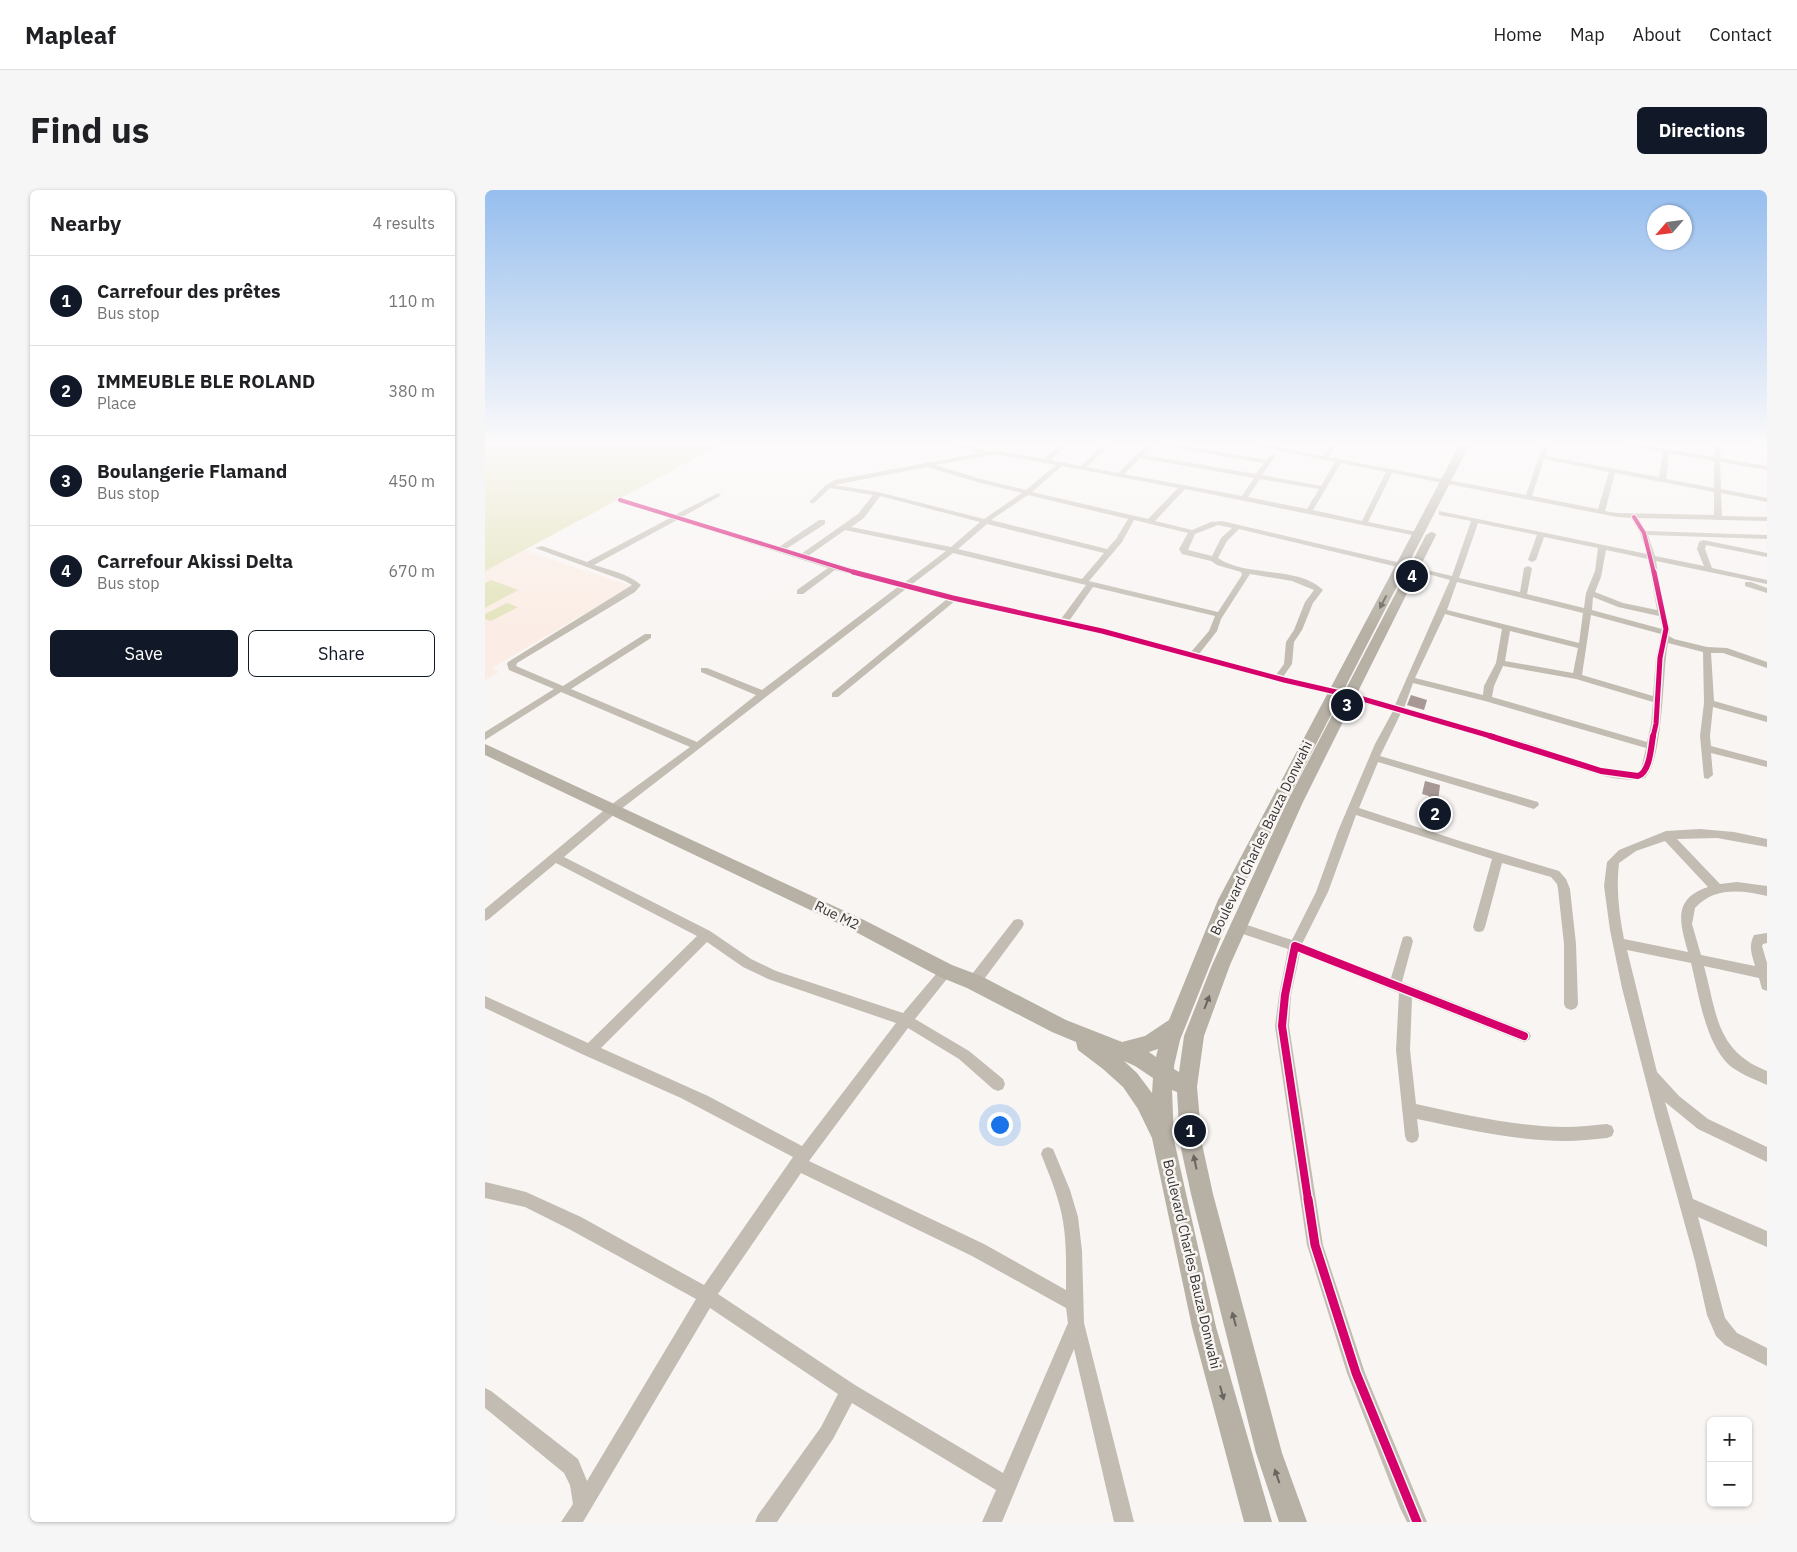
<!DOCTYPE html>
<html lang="en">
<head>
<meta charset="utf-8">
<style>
  :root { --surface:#fff; --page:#f6f6f6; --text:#202124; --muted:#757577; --line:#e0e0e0; --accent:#111827 }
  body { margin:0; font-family:"IBM Plex Sans",sans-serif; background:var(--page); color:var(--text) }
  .controls { position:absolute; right:15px; bottom:15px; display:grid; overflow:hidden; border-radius:8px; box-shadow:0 1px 4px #0004 }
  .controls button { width:45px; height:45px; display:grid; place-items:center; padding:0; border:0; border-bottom:1px solid var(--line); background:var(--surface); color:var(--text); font:25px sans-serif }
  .compass { position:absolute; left:1162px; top:15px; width:45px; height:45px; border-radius:50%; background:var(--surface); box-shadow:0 1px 4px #0004; rotate:242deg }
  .you { position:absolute; left:514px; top:934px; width:18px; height:18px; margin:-12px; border:4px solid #fff; border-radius:50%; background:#1a73e8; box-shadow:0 0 0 8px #1a73e833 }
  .badge { display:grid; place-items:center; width:32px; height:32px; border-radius:50%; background:var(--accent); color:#fff; font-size:16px; font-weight:700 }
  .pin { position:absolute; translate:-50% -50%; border:2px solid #fff; box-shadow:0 1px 5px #0006 }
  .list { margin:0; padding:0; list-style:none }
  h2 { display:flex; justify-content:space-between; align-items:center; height:65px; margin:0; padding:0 20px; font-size:21px }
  h2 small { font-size:16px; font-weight:400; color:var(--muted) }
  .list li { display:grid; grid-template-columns:32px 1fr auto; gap:15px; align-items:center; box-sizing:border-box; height:90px; padding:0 20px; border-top:1px solid var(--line) }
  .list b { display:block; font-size:19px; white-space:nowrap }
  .list p { margin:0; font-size:16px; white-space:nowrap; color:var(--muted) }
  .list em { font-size:16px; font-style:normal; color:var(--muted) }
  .actions { display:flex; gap:10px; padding:15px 20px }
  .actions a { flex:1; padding:11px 0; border:1px solid var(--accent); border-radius:8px; text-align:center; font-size:18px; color:var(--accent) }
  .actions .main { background:var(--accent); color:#fff }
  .map { position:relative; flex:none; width:1282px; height:1332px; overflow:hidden; border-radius:8px }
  header { display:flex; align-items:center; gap:30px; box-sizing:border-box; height:70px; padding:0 25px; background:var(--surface); border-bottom:1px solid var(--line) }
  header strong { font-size:24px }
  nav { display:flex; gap:28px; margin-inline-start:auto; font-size:18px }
  .intro { display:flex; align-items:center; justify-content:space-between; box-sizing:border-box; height:120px; padding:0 30px }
  h1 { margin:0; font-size:35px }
  .button { padding:12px 22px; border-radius:8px; background:var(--accent); color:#fff; font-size:18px; font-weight:700 }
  main { display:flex; gap:30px; padding:0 30px }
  aside { flex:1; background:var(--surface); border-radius:8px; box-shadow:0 1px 4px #0004 }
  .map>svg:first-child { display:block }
</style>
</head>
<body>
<header>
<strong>Mapleaf</strong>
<nav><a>Home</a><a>Map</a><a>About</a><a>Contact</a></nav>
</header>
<div class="intro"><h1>Find us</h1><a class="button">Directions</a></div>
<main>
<aside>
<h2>Nearby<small>4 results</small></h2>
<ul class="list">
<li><span class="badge">1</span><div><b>Carrefour des prêtes</b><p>Bus stop</p></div><em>110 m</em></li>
<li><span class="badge">2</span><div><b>IMMEUBLE BLE ROLAND</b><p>Place</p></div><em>380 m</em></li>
<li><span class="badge">3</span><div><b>Boulangerie Flamand</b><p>Bus stop</p></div><em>450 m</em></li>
<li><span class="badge">4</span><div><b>Carrefour Akissi Delta</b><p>Bus stop</p></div><em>670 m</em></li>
</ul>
<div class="actions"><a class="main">Save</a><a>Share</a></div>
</aside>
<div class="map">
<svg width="1282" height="1332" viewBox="0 0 1282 1332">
  <rect width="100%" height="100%" fill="#f8f5f3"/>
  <path fill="#fbede5" d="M24,355L146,396L7,478L14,482L0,490V359Z"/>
  <g fill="#e3e3bc">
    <path d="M0,252H240L0,381Z"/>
    <path d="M6,390L33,400L0,418V393Z"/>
    <path d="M22,413L33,417L6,431L0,429V424Z"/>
  </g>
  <g fill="#a79795">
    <path d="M926,505L942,510L939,520L922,515Z"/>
    <path d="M940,591L955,595L953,612L964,615L957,638L936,632L944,606L937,604Z"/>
  </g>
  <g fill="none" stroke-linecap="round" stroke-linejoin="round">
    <g fill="#c2bcb2" fill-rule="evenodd">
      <path d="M464,252H470L503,261H516L559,269L579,252H585L566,270L596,276L622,252H628L602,277L633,283L665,252H677L781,270L787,264L790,266L777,285L836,296L850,272L752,252H763L837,266L848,252H854L843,267L1041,305L1059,252H1065L1061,266L1174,287L1178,262L1131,254L1128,252H1140L1229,267L1231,252H1237L1235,268L1282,276V280L1235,272L1236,299L1282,308V312L1236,303L1237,326L1282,327V331L1153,328L1161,341L1282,345V349L1163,345L1170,366L1219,376L1212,359L1214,352L1218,350L1282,363V367L1221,355L1220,359L1227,378L1282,390V394L1171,371L1177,406L1185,439L1184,446L1189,449L1222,457L1242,458L1282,472V478L1238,463H1226L1229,511L1282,526V532L1228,517L1225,546L1226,556L1282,571V577L1226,563L1228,585L1223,589L1219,588L1215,546L1219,513L1218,462L1183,453C1177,482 1179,569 1160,588C1131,597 1070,569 1041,560C1000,547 958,535 916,523L895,566L1053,612L1054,615L1049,619L893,572L874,618L978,652L1074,681L1081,689L1085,699L1091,754L1093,814L1091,818L1086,820L1081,818L1079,814V754L1073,699L1072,694L1066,687L1017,673L1000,737L998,741L994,742L990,741L988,737L1007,669L871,625L843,702L817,754L906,788L918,747L922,746L926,747L928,751L917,792L1044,842L1046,846L1044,850L1039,852L927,808L925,860L931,914C980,925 1029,936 1080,937C1094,937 1108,935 1122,934L1127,936L1129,941L1127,946L1122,948C1108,949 1094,951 1080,951C1030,951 981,939 932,929L934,946L932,951L927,953L922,951L920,946L911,860L914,803L815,763L806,805L804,836L838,1055L880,1183L942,1332H922L915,1318L862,1183L822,1055L790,836L794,805L803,759L749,741L747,737L749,733L753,732L807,750L831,702L853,641L890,554L908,521L616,443L470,411L353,507H347V503L462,409L422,398L131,623L79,667L225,741L266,769L291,781L418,823L457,777L461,776L465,777L467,781L465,785L430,829L484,861L518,889L520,894L518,899L513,901L508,899L474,869L423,838L324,971L499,1054L581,1100C581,1075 582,1051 577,1026C573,1005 564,984 556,964L558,959L563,957L568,959L585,1000L593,1027L597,1061L599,1133L649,1332H629L589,1159L517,1332H497L511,1300L367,1213L348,1249L292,1332H270L273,1325L336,1237L353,1204L225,1118L98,1332H76L88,1314L85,1295L79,1283L0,1218V1198L6,1201L93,1269L102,1291L211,1109L84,1039L40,1017L0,1008V992L41,1002L96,1027L219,1095L308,967L196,908L99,865L0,818V806L103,853L212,746L71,673L4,729L0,731V719L123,617L205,557L76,502L0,550V542L69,499L24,480L22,474L23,472L147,395L140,391L50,358L57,356L102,372L185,328L133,311V309L190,325L233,303L236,305L235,306L197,327L294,357L334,330H340V334L301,359L316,364L373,324L388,305L345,298L329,313H325V311L341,295L350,290L496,263L467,255ZM669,254L779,273L771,284L659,265ZM1184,263L1229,271V298L1181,289ZM505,265H516L571,275L541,300L496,289L450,275ZM655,268L769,288L757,306L639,284ZM1059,269L1124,282L1113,319L1047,306ZM856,273L901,282L877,331L828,320ZM577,276L693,298L663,329L547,302ZM442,277L492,292L537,303L499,329L393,302L349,295ZM907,283L1132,327L1146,328L1155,343L1162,364L954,321V325L986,331L967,386L929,377L925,379L965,390L910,515L864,502L798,487L807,474L809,452L817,440L828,413L838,400C813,375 762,388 733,368L742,351L754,339L917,378H920V374L737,331L726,332L707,340L670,331L700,299L937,347V343L883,332ZM1130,283L1229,302V325L1132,323L1120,321ZM775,289L834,299L822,319L763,307ZM543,305L643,329L631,349L622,359L506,330ZM395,306L495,332L466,357L366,337L379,328ZM192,330L343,378L312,400V404H318L350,380L414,396L277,500L222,478H216V482L271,505L212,552L86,499L166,448V444H160L78,496L31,476L32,473L150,402L156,395C144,384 125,380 109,375ZM649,330L703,343L694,359L697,364L726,371L732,375L756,382L757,385L733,422L604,391L637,352ZM993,333L1052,345L1043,370L1047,372L1051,370L1059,347L1113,358L1110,381L1101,403L1099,418L1042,404L1047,378L1043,376L1039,378L1035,402L974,388ZM502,334L619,363L597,389L473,359ZM733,335L747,338L736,348L727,366L703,360L710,344ZM360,340L461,361L419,393L323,366ZM1121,360L1163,369L1172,420L1138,413L1110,402L1116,387ZM468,363L601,395L576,429L426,395ZM765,384L807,391L829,400L820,412L809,440L801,452L799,474L791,485L714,464L732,441L736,429ZM972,392L1098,423L1094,453L962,420ZM608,397L730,426L724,441L706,462L584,431ZM1108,407L1133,417L1174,426L1177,439L1107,420ZM960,424L1017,439L1011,473L999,496L998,505L930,488ZM1106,425L1176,444L1171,468L1168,506L1097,485ZM1025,441L1093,458L1088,483L1020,471ZM1018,476L1091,489L1168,512L1166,534L1162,552L1007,507L1009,496ZM928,493L1000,511L1161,558L1156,579L1153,582C1117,582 1083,566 1049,555C1006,542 962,530 919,518ZM222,752L258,777L283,789L411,833L317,956L223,906L116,858ZM316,983L487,1066L581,1118L583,1133L518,1283L370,1195L233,1104Z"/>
      <path d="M1260,392H1266L1282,398V403L1260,396Z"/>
      <path d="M1215,639L1249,642L1282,649V657L1232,648L1192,649L1235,694L1252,692L1282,696V706C1256,700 1229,697 1210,718L1207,734L1216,765L1270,776C1267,765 1263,757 1269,745L1282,743V753L1278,754L1277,756L1282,773V801L1277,799L1274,788L1219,776C1232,824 1231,861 1282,881V895C1269,889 1255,884 1244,875C1220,852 1214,805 1206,773L1142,760L1172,882L1194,906L1223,929L1282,957V972L1213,939L1180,912L1208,1009L1282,1041V1057L1213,1027L1240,1128L1252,1143L1282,1158V1176L1240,1155L1231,1146L1222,1125L1210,1071L1171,930L1137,798L1125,740L1119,696L1122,672L1134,660L1181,641ZM1180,651L1223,697C1187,709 1195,733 1203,762L1139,749C1134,724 1131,699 1134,673L1151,661Z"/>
      <path d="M533,729L537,730L539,734L537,738L494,796L489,798L484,796L483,792L484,788L529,730Z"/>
    </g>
    <path fill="#b7b1a5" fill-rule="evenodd" d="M976,252H986L751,710L695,850L689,876V879L694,882L699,846L727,775L802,612L941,345L946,342L950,343L951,345L818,612L745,775L719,846L712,897L717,954L728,1004L797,1263L822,1332H794L771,1263L706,1004L695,954L692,902L687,900L689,950L731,1137L787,1332H759L707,1137L667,948L653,919L638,897L618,879L593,860L591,852L567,842L482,798L455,787L367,740L0,565V554L379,730L467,775L496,786L581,830L637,852L660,846L684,830L733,710ZM673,859L671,867L664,862ZM639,871L650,876L668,888L667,903L652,883Z"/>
    <path fill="#bdb7aa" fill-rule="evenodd" d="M1255,252H1282V258L1261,255Z"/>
    <defs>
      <g id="cycleway-far4">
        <path d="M135,310L372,383"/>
        <path d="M1149,327L1159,343L1169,383"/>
      </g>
      <g id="cycleway-far3">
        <path d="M368,382L468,408L617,441L799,490L864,505L1009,547"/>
        <path d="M1168,547L1171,534L1175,468L1181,439L1169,382"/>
      </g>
      <path id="cycleway-far2" d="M1005,546L1116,581L1153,586C1165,582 1166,557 1168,546"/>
      <path id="cycleway-far1" d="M823,1010L797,836L800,805L810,756L1039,846"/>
      <path id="cycleway" d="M823,1009L830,1055L871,1183L932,1332"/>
    </defs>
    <use href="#cycleway-far4" stroke="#f9f5f2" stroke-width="5.5"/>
    <use href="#cycleway-far3" stroke="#f9f5f2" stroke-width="8"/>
    <use href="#cycleway-far2" stroke="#f9f5f2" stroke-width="9"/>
    <use href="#cycleway-far1" stroke="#f9f5f2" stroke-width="11"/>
    <use href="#cycleway" stroke="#f9f5f2" stroke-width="12"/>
    <use href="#cycleway-far4" stroke="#d6006c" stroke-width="4"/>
    <use href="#cycleway-far3" stroke="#d6006c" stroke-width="5"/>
    <use href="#cycleway-far2" stroke="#d6006c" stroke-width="6"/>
    <use href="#cycleway-far1" stroke="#d6006c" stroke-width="8"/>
    <use href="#cycleway" stroke="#d6006c" stroke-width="9"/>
  </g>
  <defs><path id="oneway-solid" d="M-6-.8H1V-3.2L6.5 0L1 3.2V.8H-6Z" transform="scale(1.25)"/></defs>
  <g fill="#696661">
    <use href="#oneway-solid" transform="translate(898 412) rotate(118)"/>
    <use href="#oneway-solid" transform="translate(722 812) rotate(-69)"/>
    <use href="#oneway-solid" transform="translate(710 972) rotate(-102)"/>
    <use href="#oneway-solid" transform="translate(749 1129) rotate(-105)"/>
    <use href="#oneway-solid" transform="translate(737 1203) rotate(75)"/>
    <use href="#oneway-solid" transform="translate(792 1286) rotate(-109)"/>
  </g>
  <linearGradient id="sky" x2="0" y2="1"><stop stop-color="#96beee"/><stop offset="0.58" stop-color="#fcfafa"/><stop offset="1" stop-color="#fcfafa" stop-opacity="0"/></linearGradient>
  <rect width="1282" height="438" fill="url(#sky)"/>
  <g text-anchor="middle" stroke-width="5" stroke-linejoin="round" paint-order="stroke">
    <g font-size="14" fill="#353433" stroke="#f9f5f2">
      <text transform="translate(776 648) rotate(-64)" y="5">Boulevard Charles Bauza Donwahi</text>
      <text transform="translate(352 725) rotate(26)" y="5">Rue M2</text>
      <text transform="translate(707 1074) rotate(77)" y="5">Boulevard Charles Bauza Donwahi</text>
    </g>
  </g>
</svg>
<div class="controls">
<button>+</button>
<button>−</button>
</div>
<svg class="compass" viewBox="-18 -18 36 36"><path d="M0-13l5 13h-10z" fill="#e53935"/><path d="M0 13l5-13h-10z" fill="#757577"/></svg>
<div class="you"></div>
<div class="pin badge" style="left:705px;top:941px">1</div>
<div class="pin badge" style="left:950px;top:624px">2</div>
<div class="pin badge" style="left:862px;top:515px">3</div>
<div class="pin badge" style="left:927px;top:386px">4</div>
</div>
</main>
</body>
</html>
